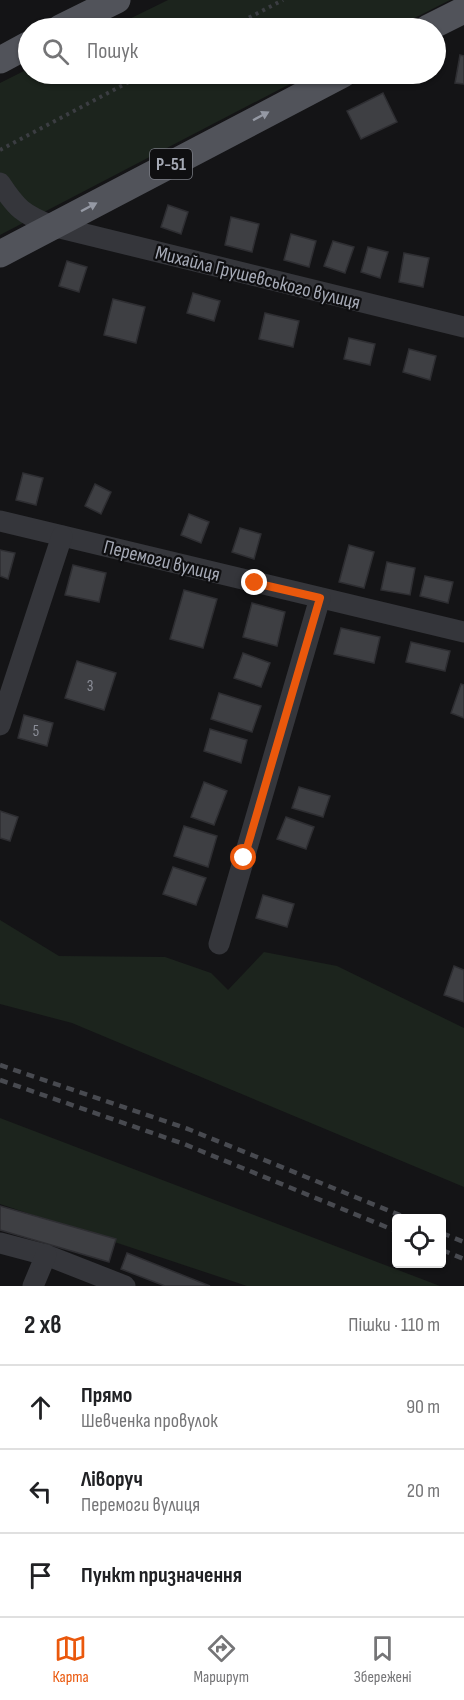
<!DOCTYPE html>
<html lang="uk">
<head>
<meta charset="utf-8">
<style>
  :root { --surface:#fff; --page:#f2f2f2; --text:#202124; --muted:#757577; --line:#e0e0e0; --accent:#ea580c }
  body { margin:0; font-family:"Sofia Sans Condensed",sans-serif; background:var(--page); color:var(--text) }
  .controls { position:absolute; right:18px; bottom:18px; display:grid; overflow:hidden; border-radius:6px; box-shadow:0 2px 4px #0004 }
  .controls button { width:54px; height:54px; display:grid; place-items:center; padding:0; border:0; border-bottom:2px solid var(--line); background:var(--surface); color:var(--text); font:30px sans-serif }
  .stop { position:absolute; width:18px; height:18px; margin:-14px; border:4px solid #ea580c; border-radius:50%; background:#fff }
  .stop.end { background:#ea580c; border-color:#fff; box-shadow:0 2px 6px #0008 }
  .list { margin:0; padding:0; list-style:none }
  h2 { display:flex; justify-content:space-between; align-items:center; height:78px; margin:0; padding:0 24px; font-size:26px }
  h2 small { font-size:20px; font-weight:400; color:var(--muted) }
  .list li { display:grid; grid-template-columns:39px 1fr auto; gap:18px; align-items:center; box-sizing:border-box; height:84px; padding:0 24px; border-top:2px solid var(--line) }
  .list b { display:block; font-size:22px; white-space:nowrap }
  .list p { margin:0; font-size:20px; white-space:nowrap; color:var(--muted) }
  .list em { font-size:20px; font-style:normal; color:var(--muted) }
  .icon { flex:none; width:33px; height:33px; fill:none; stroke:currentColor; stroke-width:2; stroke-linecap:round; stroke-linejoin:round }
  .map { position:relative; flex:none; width:464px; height:1286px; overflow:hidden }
  .search { position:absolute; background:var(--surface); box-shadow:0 2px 4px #0004; left:18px; right:18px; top:18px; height:66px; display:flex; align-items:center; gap:15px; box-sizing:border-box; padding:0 21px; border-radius:33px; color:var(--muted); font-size:22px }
  .sheet { height:330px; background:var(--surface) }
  nav { display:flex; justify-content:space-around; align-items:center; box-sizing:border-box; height:84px; border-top:2px solid var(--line); background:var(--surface); font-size:16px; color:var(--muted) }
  nav a { display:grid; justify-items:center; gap:3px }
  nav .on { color:var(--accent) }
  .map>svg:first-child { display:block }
</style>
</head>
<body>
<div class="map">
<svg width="464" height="1286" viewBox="0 0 464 1286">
  <rect width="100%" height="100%" fill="#141416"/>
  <g fill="#1c241d">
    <path d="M168,0H450L395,28H111Z"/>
    <path d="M28,69V74H309L0,235V83Z"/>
    <path d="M0,920L59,956L165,957L211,973L228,990L264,952L337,966L464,1028V1187L72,1023L0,1004Z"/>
    <path d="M0,1118L440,1286H247L0,1204Z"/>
  </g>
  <g fill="#3e3f43" stroke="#2e2e32" stroke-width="1.5">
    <path d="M460,55L464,56V84L455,83Z"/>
    <path d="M383,93L397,122L361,139L347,111Z"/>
    <path d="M168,205L188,212L181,234L161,227Z"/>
    <path d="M231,217L259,224L252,252L225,245Z"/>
    <path d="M291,234L316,241L309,267L284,260Z"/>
    <path d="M333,241L354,247L345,273L324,266Z"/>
    <path d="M368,247L388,252L380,278L361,272Z"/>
    <path d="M404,253L429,258L423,287L399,282Z"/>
    <path d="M67,261L87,267L79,292L59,286Z"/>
    <path d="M193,293L220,301L214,321L187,313Z"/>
    <path d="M113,299L145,307L136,343L104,335Z"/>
    <path d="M265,313L299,321L293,347L259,339Z"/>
    <path d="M349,338L375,344L370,365L344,359Z"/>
    <path d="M409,349L436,356L430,380L403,372Z"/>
    <path d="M23,473L43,478L36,505L16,500Z"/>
    <path d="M95,484L111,492L101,514L85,506Z"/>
    <path d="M189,514L209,522L201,543L181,535Z"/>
    <path d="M240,528L261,534L254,559L232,552Z"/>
    <path d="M349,545L374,552L364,588L339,582Z"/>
    <path d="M0,550L15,553L8,579L0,576Z"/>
    <path d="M387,562L415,568L410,595L381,590Z"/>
    <path d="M73,565L106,573L99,602L65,595Z"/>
    <path d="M425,576L453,582L448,603L420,596Z"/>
    <path d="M184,590L217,599L203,648L170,639Z"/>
    <path d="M252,603L285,612L277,646L243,637Z"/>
    <path d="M341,628L380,637L374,663L334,654Z"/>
    <path d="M411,642L450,651L445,671L406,662Z"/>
    <path d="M243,653L270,663L261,687L234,678Z"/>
    <path d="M77,661L116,673L104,710L65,698Z"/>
    <path d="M461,684L464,685V718L451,713Z"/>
    <path d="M219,693L261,706L252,732L211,719Z"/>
    <path d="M24,715L53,723L47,746L18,738Z"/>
    <path d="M210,729L247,740L241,763L204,751Z"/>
    <path d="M204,782L227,791L214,825L191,817Z"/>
    <path d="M299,787L330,796L323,817L292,808Z"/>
    <path d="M0,811L18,817L10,841L0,838Z"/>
    <path d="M286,817L314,827L306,849L277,839Z"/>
    <path d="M184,826L217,836L208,867L174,856Z"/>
    <path d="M173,867L206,878L196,905L163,894Z"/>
    <path d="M263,895L294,904L287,927L256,918Z"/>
    <path d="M454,966L464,970V1002L444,995Z"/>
    <path d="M0,1206L116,1239L109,1262L0,1230Z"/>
    <path d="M127,1253L210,1286H165L121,1269Z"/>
  </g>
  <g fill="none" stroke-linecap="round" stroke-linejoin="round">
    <g stroke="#3b3d42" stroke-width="4" stroke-dasharray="3 4.5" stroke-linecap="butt">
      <path d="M229,28L283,0"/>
      <path d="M0,150L144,74"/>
    </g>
    <g stroke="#35363b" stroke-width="21">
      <path d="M0,183C17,209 23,214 52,226L464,327"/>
      <path d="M0,521L464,632"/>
      <path d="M0,725L62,536"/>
      <path d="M219,944L320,598"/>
      <path d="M0,1243L46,1255L125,1286"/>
      <path d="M33,1286L46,1255"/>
    </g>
    <g stroke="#51535a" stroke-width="27">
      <path d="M60,28L117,0"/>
      <path d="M428,28L464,10"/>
      <path d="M0,60L28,45"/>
      <path d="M0,254L343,74"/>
    </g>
    <g stroke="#484a50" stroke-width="4.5" stroke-dasharray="8 6" stroke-linecap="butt">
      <path d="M0,1065L188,1129L407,1218"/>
      <path d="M0,1080L184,1144L396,1231"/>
      <path d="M442,1233L464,1242"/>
      <path d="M442,1250L464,1259"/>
    </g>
  </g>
  <defs><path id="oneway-solid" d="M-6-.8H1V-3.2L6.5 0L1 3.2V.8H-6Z" transform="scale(1.5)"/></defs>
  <g fill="#9599a4">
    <use href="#oneway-solid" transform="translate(261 116) rotate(-28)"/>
    <use href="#oneway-solid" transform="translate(89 207) rotate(-28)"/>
  </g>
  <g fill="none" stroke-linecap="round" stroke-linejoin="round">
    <path stroke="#ea580c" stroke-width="8" d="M244,858L320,598L255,583"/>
  </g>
  <g text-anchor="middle" stroke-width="4.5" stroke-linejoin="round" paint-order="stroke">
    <g font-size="16" fill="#8c8f99">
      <text x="90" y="691">3</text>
      <text x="36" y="736">5</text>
    </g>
    <rect fill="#0f0f11" stroke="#797c84" stroke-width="1.5" x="150" y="149" width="42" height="30" rx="4.5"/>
    <g font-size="18" font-weight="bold" fill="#a6aab6">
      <text x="171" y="170">Р-51</text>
    </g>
    <g font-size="20" fill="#a6aab6" stroke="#0f0f11">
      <text transform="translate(258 277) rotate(14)" y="7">Михайла Грушевського вулиця</text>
      <text transform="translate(162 560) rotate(14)" y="7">Перемоги вулиця</text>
    </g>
  </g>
</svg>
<div class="controls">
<button><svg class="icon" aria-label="locate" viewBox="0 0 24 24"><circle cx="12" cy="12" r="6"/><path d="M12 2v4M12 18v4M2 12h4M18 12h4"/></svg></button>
</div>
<div class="stop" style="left:244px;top:858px"></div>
<div class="stop end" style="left:255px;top:583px"></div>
<div class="search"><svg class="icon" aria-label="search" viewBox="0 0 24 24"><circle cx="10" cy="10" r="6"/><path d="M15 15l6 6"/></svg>Пошук</div>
</div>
<section class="sheet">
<h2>2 хв<small>Пішки · 110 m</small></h2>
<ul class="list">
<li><svg class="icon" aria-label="ahead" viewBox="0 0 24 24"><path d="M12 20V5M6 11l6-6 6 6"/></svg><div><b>Прямо</b><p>Шевченка провулок</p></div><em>90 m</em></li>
<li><svg class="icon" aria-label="left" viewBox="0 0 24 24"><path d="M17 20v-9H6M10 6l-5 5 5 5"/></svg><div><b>Ліворуч</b><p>Перемоги вулиця</p></div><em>20 m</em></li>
<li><svg class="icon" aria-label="arrive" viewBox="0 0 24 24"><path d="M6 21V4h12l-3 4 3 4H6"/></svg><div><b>Пункт призначення</b></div></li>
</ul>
</section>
<nav>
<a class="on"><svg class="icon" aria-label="map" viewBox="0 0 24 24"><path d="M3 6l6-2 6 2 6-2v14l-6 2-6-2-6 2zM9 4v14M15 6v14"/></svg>Карта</a>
<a><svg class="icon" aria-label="directions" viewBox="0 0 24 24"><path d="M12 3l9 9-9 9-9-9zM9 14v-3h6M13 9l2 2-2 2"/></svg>Маршрут</a>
<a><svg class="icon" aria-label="saved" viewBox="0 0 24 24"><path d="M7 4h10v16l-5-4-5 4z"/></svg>Збережені</a>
</nav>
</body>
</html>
